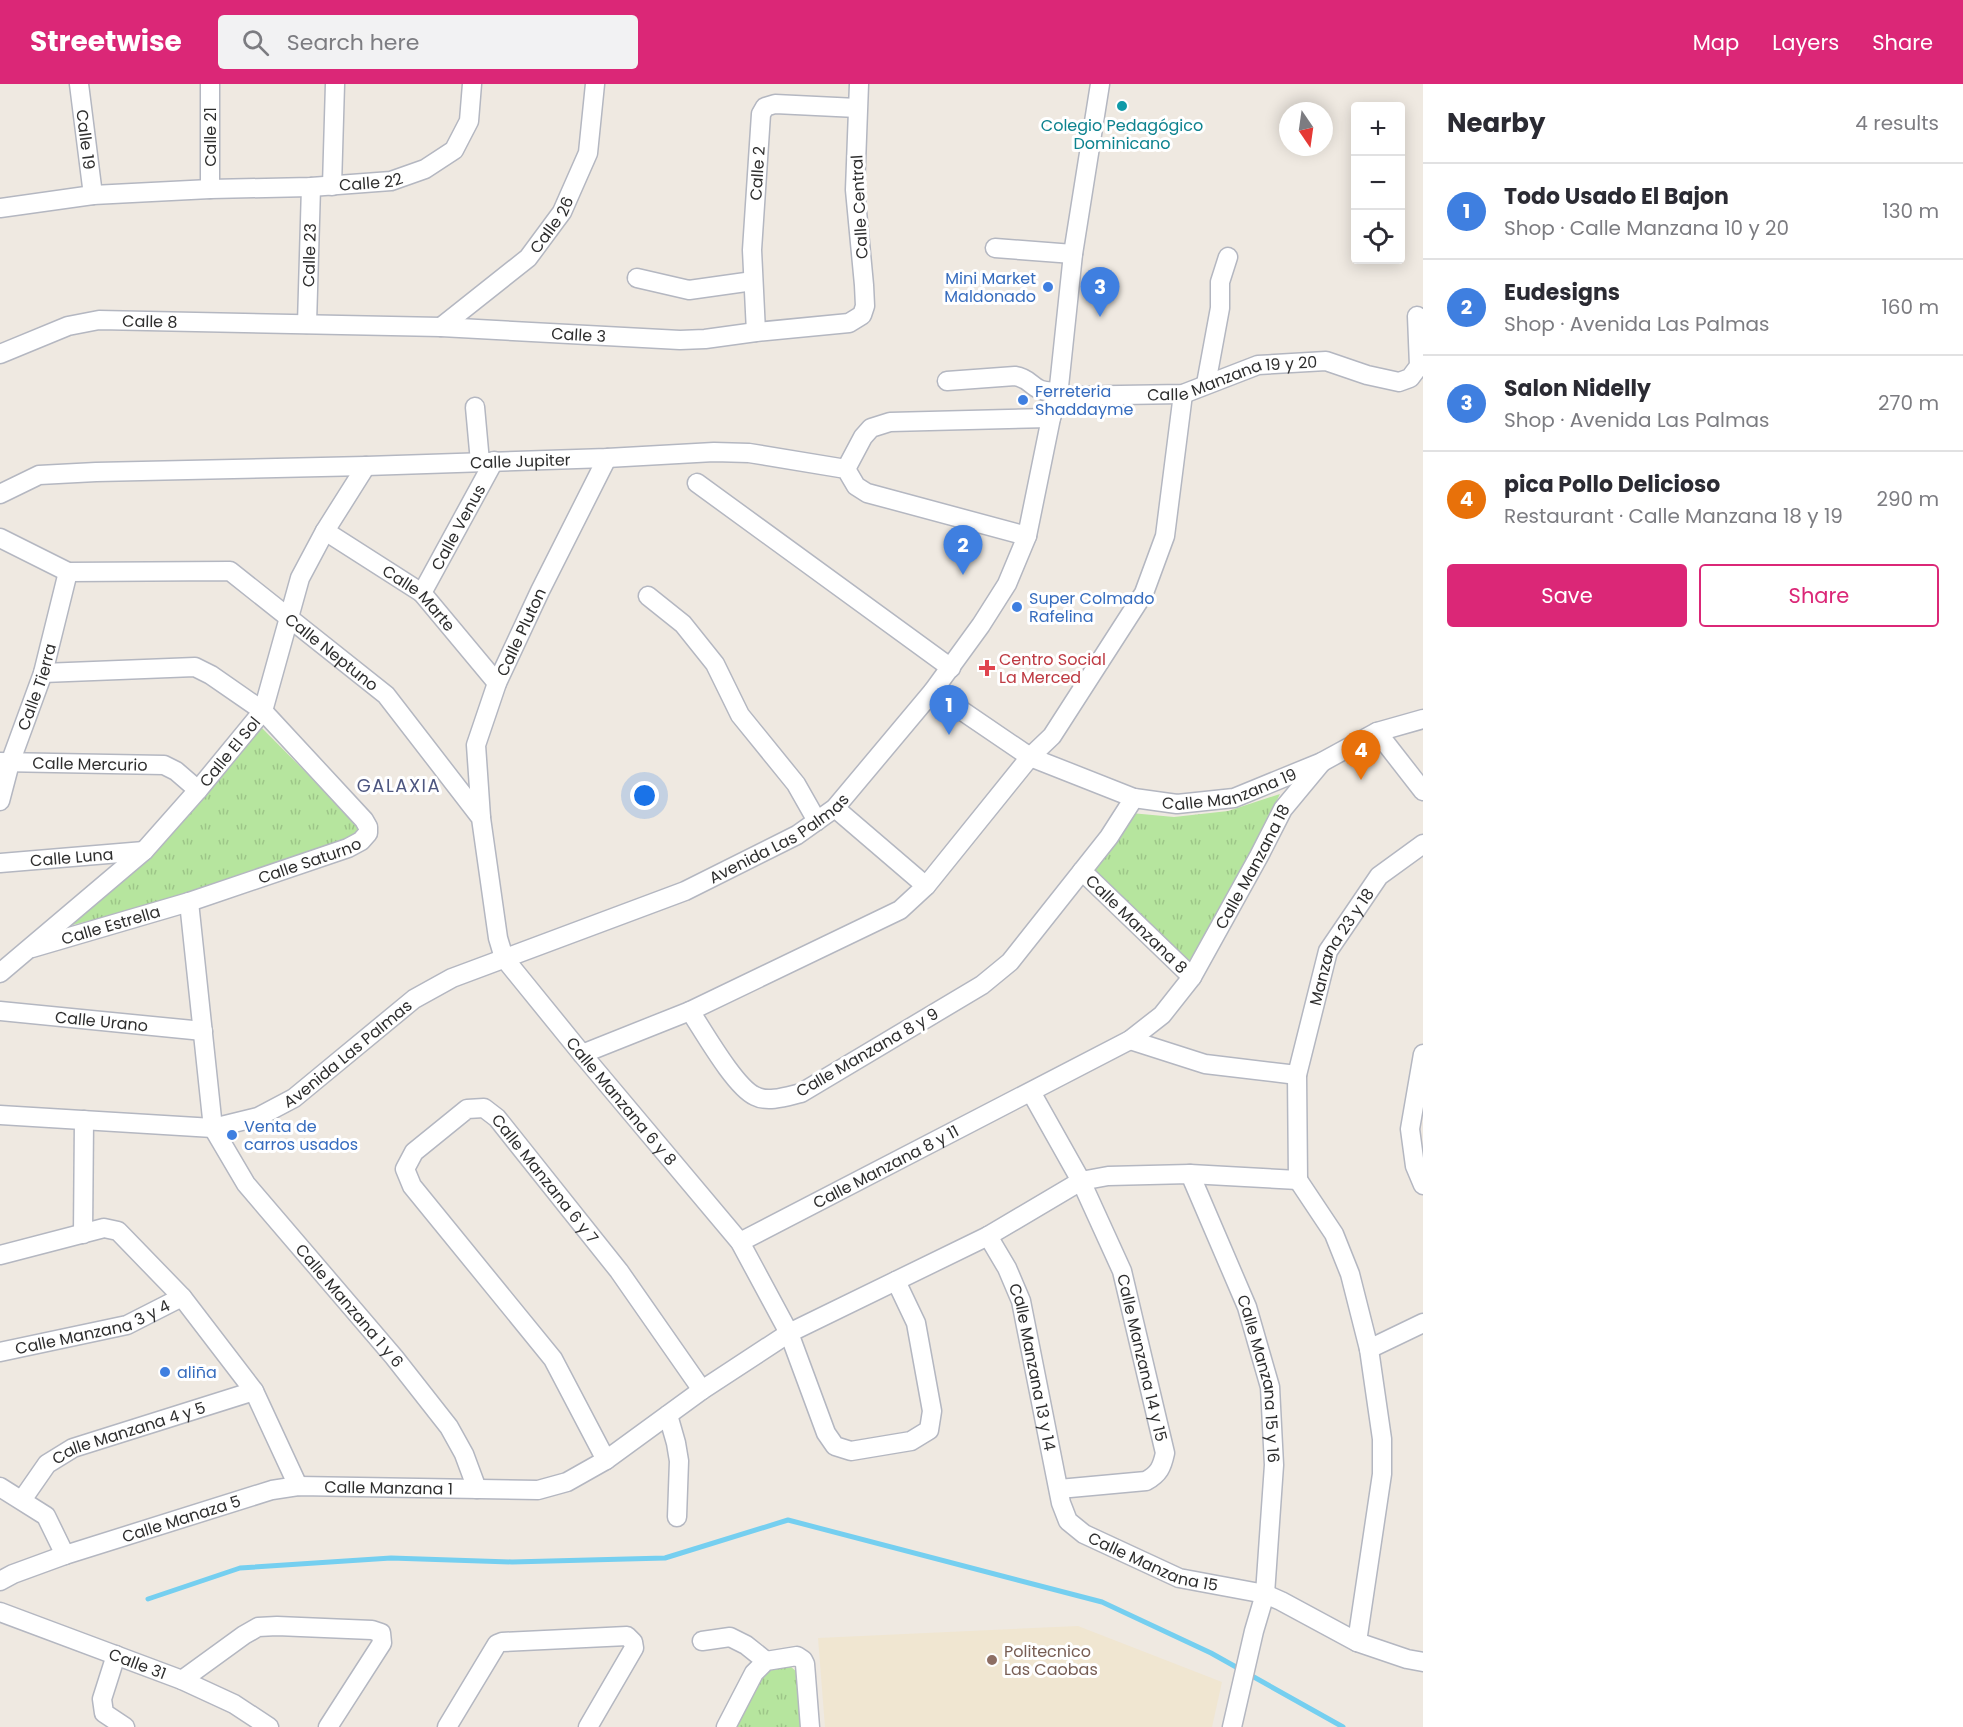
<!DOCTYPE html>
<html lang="en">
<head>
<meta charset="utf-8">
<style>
  :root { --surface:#fff; --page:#f2f2f3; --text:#2b2b33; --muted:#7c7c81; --line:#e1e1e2; --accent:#db2777 }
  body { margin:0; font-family:Poppins,sans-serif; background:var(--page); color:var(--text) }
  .controls { position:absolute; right:18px; top:18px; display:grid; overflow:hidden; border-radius:6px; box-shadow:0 3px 15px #0003 }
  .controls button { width:54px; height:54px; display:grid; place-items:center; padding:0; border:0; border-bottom:2px solid var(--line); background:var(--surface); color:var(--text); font:30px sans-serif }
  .compass { position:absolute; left:1279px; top:18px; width:54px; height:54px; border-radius:50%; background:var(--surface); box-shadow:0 3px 15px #0003; rotate:167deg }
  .you { position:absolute; left:645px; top:712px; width:21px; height:21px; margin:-15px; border:4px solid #fff; border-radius:50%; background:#1a73e8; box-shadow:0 0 0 9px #1a73e833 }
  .badge { display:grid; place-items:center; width:39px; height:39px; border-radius:50%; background:var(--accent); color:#fff; font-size:20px; font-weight:700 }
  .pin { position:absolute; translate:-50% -50px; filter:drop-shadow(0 2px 3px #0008) }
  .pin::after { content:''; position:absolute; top:32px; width:21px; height:18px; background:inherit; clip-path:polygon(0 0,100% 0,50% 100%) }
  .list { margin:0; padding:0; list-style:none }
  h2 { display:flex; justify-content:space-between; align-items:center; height:78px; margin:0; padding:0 24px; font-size:26px }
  h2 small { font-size:20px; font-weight:400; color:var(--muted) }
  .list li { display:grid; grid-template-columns:39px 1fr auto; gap:18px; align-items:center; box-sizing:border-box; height:96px; padding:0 24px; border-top:2px solid var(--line) }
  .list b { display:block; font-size:22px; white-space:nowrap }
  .list p { margin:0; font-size:20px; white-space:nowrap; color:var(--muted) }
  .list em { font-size:20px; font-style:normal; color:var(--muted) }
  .actions { display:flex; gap:12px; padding:18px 24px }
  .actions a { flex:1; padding:14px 0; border:2px solid var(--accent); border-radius:6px; text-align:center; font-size:21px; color:var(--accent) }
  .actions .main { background:var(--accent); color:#fff }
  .icon { flex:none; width:33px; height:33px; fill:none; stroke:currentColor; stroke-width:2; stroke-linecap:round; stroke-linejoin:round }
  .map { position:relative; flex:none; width:1423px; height:1643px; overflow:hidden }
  header { display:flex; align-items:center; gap:36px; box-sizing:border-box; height:84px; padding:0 30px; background:var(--accent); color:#fff }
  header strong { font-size:28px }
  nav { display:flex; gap:33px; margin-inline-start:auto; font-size:21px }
  .search { width:420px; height:54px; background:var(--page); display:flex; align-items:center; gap:15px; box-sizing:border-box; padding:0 21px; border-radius:6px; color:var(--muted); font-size:22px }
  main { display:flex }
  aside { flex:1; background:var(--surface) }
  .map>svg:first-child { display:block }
</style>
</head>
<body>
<header>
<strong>Streetwise</strong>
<div class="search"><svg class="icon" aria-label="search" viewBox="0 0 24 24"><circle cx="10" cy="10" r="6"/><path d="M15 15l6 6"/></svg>Search here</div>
<nav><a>Map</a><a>Layers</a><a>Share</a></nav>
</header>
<main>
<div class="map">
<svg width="1423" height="1643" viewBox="0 0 1423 1643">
  <defs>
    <pattern id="grass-tufts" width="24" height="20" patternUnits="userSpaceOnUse" patternTransform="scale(1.5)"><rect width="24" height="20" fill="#b6e59e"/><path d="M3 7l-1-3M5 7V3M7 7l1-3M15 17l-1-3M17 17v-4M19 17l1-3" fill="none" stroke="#9dc588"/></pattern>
  </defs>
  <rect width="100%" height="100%" fill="#efe9e1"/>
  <path fill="#f0e6d1" d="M1078,1542L1222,1598L1212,1643H825L818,1554Z"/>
  <g fill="url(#grass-tufts)">
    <path d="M257,639L365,748L187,813L60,844Z"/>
    <path d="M1280,710L1229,814L1188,879L1087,785L1131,729L1174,733L1228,727Z"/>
    <path d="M784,1577L797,1588L802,1643H731L759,1592Z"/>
  </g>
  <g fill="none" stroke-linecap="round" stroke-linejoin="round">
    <path stroke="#75cff0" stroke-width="5" d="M148,1515L240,1484L391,1474L512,1478L665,1474L788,1436L1102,1518L1211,1569L1343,1643"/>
    <defs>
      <g id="minor">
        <path id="s1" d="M79,0L93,111"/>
        <path d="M210,0V105"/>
        <path d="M332,102L335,0"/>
        <path id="s2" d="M0,124L93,111L210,105L311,103L391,97L425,85L454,66L469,37L472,0"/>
        <path d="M995,164L1073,170"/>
        <path d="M637,194L689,206L753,197"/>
        <path id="s3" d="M307,240L311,103"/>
        <path id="s4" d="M441,243L528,174L562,128L588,69L595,0"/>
        <path id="s5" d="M756,248L752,166L761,30L765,23L775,20L857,24"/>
        <path id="s6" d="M0,270L68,242L99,236L441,243L680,256L705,255L756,248L849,239L862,231L865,222L864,201L855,106L859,0"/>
        <path d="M947,297L1015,292C1035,295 1030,310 1058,307"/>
        <path d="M1206,300L1220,224V198L1228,173"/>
        <path id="s7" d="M1058,312L1183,310L1258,281L1326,277L1367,291L1399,298L1410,294L1419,282L1417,232"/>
        <path d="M475,323L480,378"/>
        <path d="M846,385L863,353L871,344L890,338L1051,334"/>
        <path d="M697,399L951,584"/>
        <path id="s8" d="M0,410L39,391L96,388L366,382L607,374L714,368L749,369L846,385L856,402L867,409L1027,452"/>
        <path id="s9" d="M325,447L422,509L497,599"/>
        <path id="s10" d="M0,454L68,488L230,487L386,611L481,734L498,854L504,874L582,970L740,1158L789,1249L826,1349L835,1362L851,1367L911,1357L929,1346L932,1327L916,1239L896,1197"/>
        <path id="s11" d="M422,509L494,377"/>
        <path d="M648,512L683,540L715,580L740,631L796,700L817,737"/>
        <path id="s12" d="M933,607L1030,673L1134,714L1177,720L1234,714L1322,678L1377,648L1423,635"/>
        <path d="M1377,648L1423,707"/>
        <path id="s13" d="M0,678L164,681L176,687L198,706"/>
        <path d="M1134,714L1109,753L1010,878L982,901L801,1009C788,1012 768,1019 755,1012C735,1003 704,948 690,927L900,826L926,802L1030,673L1052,652L1144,509L1165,452L1183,310"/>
        <path id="s14" d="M0,717L10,679L43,589L68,488"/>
        <path d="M835,724L926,802"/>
        <path id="s15" d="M481,733L476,661L497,599L540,507L607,374"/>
        <path id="s16" d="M0,779L144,767"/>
        <path id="s17" d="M1082,787L1192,893"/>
        <path id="s18" d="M189,818L213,1044L246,1100L394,1273L449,1343L464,1370L477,1405"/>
        <path id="s19" d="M32,864L189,818L348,764L361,757L368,749V743L364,736L263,627L211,591L195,583L43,589"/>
        <path id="s20" d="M0,889L144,767L198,706L263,627L300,494L325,447L366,382"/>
        <path id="s21" d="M0,927L203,947"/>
        <path d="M1130,956L1205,980L1297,991"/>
        <path d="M582,970L690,927"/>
        <path d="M1423,970L1410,1045L1415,1082L1423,1101"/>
        <path id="s22" d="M1031,1008L1081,1097L1122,1187L1165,1369C1162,1383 1159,1390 1146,1397L1059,1405"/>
        <path id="s23" d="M0,1031L213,1044L258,1033L294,1014L414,915L452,894L685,807L797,751L835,724L933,607L981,541L1007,500L1027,452L1051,334L1058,312L1073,170L1100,0"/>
        <path id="s24" d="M1190,1090L1247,1223L1270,1303L1274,1381L1265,1510L1254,1547L1232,1643"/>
        <path d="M1298,1096L1334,1150L1350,1190L1369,1265L1382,1355V1390L1357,1558"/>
        <path id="s25" d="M1298,1096L1297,991L1328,867L1379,792L1423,760"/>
        <path d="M83,1150L84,1036"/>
        <path id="s26" d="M988,1152L1007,1184L1021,1217L1061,1419L1068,1437L1084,1450L1179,1494L1265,1510L1281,1517L1357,1558L1407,1575L1423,1578"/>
        <path id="s27" d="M740,1158L1130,956L1162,931L1192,893L1259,772L1283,725L1322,678"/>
        <path d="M0,1171L104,1144L118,1147L182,1213L254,1307L298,1402"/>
        <path d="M1369,1265L1423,1239"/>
        <path id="s28" d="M0,1268L127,1241L182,1213"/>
        <path d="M668,1331L676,1359L679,1377L677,1433"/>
        <path id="s29" d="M606,1376L553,1275L412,1102L405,1085L414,1068L467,1025L484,1024L497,1034L619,1187L702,1306"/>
        <path d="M0,1403L46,1432L65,1471"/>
        <path id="s30" d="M22,1416L47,1380L73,1364L254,1307"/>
        <path id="s31" d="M0,1497L13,1490L65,1471L272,1406L298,1402L538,1406L567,1398L606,1376L702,1306L789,1249L988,1152L1081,1097L1108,1092L1190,1090L1298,1096"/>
        <path id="s32" d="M0,1528L182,1596L234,1620L269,1643"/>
        <path d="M702,1557L730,1553L746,1561L766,1577"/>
        <path d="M116,1571L102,1615L104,1629L125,1643"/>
        <path d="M182,1596L244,1551L258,1543L277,1542L372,1546L381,1549L382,1559L328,1643"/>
        <path d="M447,1643L497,1560L502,1558L627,1552L633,1558L634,1564L588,1643"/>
        <path d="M726,1643L754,1589L766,1577L797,1572L803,1576L805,1580L810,1643"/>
      </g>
    </defs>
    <use href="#minor" stroke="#b4b7c1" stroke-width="21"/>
    <use href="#minor" stroke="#fff" stroke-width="18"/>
  </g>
  <circle fill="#0f9aa8" stroke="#fff" stroke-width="2" cx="1122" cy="22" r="6"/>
  <g fill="#3f7fe0" stroke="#fff" stroke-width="2">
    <circle cx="1048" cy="203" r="6"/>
    <circle cx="1023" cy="316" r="6"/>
    <circle cx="1017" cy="523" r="6"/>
    <circle cx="232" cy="1051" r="6"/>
    <circle cx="165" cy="1288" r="6"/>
  </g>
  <path fill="#e0444e" stroke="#fff" stroke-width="2" d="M984 575h6v6h6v6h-6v6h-6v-6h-6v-6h6z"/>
  <circle fill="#8d6e63" stroke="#fff" stroke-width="2" cx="992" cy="1576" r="6"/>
  <g text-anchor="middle" stroke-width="6" stroke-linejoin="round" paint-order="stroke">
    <g font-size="16" fill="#0d838f" stroke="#fff">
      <text x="1122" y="47">Colegio Pedagógico<tspan x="1122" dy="18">Dominicano</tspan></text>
    </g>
    <g font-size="16" fill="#2e2e2e" stroke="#fff">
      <text transform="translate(210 53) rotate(-90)" y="6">Calle 21</text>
      <text dy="6" stroke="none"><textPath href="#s1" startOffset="56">Calle 19</textPath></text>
      <text dy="6" stroke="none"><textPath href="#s5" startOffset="159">Calle 2</textPath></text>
      <text dy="6" stroke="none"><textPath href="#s2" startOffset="372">Calle 22</textPath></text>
      <text transform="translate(859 123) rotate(-93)" y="6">Calle Central</text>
      <text dy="6" stroke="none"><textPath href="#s4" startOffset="152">Calle 26</textPath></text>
      <text dy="6" stroke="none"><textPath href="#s3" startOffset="69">Calle 23</textPath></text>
      <text dy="6" stroke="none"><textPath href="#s6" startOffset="156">Calle 8</textPath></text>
      <text dy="6" stroke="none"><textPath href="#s6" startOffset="585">Calle 3</textPath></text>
      <text dy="6" stroke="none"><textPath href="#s7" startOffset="177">Calle Manzana 19 y 20</textPath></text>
      <text dy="6" stroke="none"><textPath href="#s8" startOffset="525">Calle Jupiter</textPath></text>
      <text dy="6" stroke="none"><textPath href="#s11" startOffset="75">Calle Venus</textPath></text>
      <text dy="6" stroke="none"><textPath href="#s9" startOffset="116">Calle Marte</textPath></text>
      <text dy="6" stroke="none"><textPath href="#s15" startOffset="194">Calle Pluton</textPath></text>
      <text dy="6" stroke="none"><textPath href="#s10" startOffset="368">Calle Neptuno</textPath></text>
      <text dy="6" stroke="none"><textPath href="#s14" startOffset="120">Calle Tierra</textPath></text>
      <text dy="6" stroke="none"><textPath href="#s20" startOffset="320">Calle El Sol</textPath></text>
      <text dy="6" stroke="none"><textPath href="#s13" startOffset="90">Calle Mercurio</textPath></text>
      <text dy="6" stroke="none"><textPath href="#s12" startOffset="327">Calle Manzana 19</textPath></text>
      <text dy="6" stroke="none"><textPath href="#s23" startOffset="856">Avenida Las Palmas</textPath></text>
      <text dy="6" stroke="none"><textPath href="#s16" startOffset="72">Calle Luna</textPath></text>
      <text dy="6" stroke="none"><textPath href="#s19" startOffset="291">Calle Saturno</textPath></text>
      <text dy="6" stroke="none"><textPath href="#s27" startOffset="654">Calle Manzana 18</textPath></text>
      <text dy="6" stroke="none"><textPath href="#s17" startOffset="76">Calle Manzana 8</textPath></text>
      <text dy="6" stroke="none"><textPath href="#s19" startOffset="82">Calle Estrella</textPath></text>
      <text dy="6" stroke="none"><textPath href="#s25" startOffset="242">Manzana 23 y 18</textPath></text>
      <text dy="6" stroke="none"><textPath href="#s21" startOffset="102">Calle Urano</textPath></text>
      <text dy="6" stroke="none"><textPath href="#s23" startOffset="370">Avenida Las Palmas</textPath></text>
      <text transform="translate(867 968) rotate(-30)" y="6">Calle Manzana 8 y 9</text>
      <text dy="6" stroke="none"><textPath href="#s10" startOffset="920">Calle Manzana 6 y 8</textPath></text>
      <text dy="6" stroke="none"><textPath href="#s27" startOffset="164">Calle Manzana 8 y 11</textPath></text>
      <text dy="6" stroke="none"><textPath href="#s29" startOffset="554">Calle Manzana 6 y 7</textPath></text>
      <text dy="6" stroke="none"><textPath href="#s18" startOffset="452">Calle Manzana 1 y 6</textPath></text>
      <text dy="6" stroke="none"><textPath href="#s28" startOffset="96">Calle Manzana 3 y 4</textPath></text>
      <text dy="6" stroke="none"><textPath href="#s22" startOffset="290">Calle Manzana 14 y 15</textPath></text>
      <text dy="6" stroke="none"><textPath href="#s26" startOffset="140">Calle Manzana 13 y 14</textPath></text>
      <text dy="6" stroke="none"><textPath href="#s24" startOffset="218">Calle Manzana 15 y 16</textPath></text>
      <text dy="6" stroke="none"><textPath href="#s30" startOffset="132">Calle Manzana 4 y 5</textPath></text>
      <text dy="6" stroke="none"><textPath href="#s31" startOffset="404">Calle Manzana 1</textPath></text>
      <text dy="6" stroke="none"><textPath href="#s31" startOffset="192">Calle Manaza 5</textPath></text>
      <text dy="6" stroke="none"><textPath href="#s26" startOffset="394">Calle Manzana 15</textPath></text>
      <text dy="6" stroke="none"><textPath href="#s32" startOffset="147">Calle 31</textPath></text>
    </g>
    <g font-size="16" fill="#366cbe" stroke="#fff" text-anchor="start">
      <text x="1036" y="200" text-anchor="end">Mini Market<tspan x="1036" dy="18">Maldonado</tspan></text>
      <text x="1035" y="313">Ferreteria<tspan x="1035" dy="18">Shaddayme</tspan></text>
      <text x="1029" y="520">Super Colmado<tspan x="1029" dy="18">Rafelina</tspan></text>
      <text x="244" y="1048">Venta de<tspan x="244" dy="18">carros usados</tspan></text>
      <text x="177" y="1294">aliña</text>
    </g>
    <g font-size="16" fill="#be3a42" stroke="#fff" text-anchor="start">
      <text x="999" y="581">Centro Social<tspan x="999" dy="18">La Merced</tspan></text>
    </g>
    <g font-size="16" fill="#785e54" stroke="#fff" text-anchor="start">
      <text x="1004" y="1573">Politecnico<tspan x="1004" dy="18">Las Caobas</tspan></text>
    </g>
    <g font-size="18" letter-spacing="1.5" fill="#4d5680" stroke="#fff">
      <text x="399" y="708">GALAXIA</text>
    </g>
  </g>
</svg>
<div class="controls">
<button>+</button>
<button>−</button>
<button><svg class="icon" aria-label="locate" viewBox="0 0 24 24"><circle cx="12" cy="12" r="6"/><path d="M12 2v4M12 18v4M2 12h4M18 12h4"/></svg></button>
</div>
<svg class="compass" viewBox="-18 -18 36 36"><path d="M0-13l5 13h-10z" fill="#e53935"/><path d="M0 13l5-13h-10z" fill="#7c7c81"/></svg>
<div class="you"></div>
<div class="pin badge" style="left:949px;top:651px;background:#3f7fe0">1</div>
<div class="pin badge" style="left:963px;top:491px;background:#3f7fe0">2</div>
<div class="pin badge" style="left:1100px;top:233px;background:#3f7fe0">3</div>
<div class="pin badge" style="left:1361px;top:696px;background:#e8710a">4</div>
</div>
<aside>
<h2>Nearby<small>4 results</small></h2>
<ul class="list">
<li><span class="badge" style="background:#3f7fe0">1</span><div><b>Todo Usado El Bajon</b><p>Shop · Calle Manzana 10 y 20</p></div><em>130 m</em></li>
<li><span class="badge" style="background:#3f7fe0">2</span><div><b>Eudesigns</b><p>Shop · Avenida Las Palmas</p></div><em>160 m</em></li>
<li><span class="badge" style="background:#3f7fe0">3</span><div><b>Salon Nidelly</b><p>Shop · Avenida Las Palmas</p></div><em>270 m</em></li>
<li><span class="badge" style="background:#e8710a">4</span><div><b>pica Pollo Delicioso</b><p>Restaurant · Calle Manzana 18 y 19</p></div><em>290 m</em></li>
</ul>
<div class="actions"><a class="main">Save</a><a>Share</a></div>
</aside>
</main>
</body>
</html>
